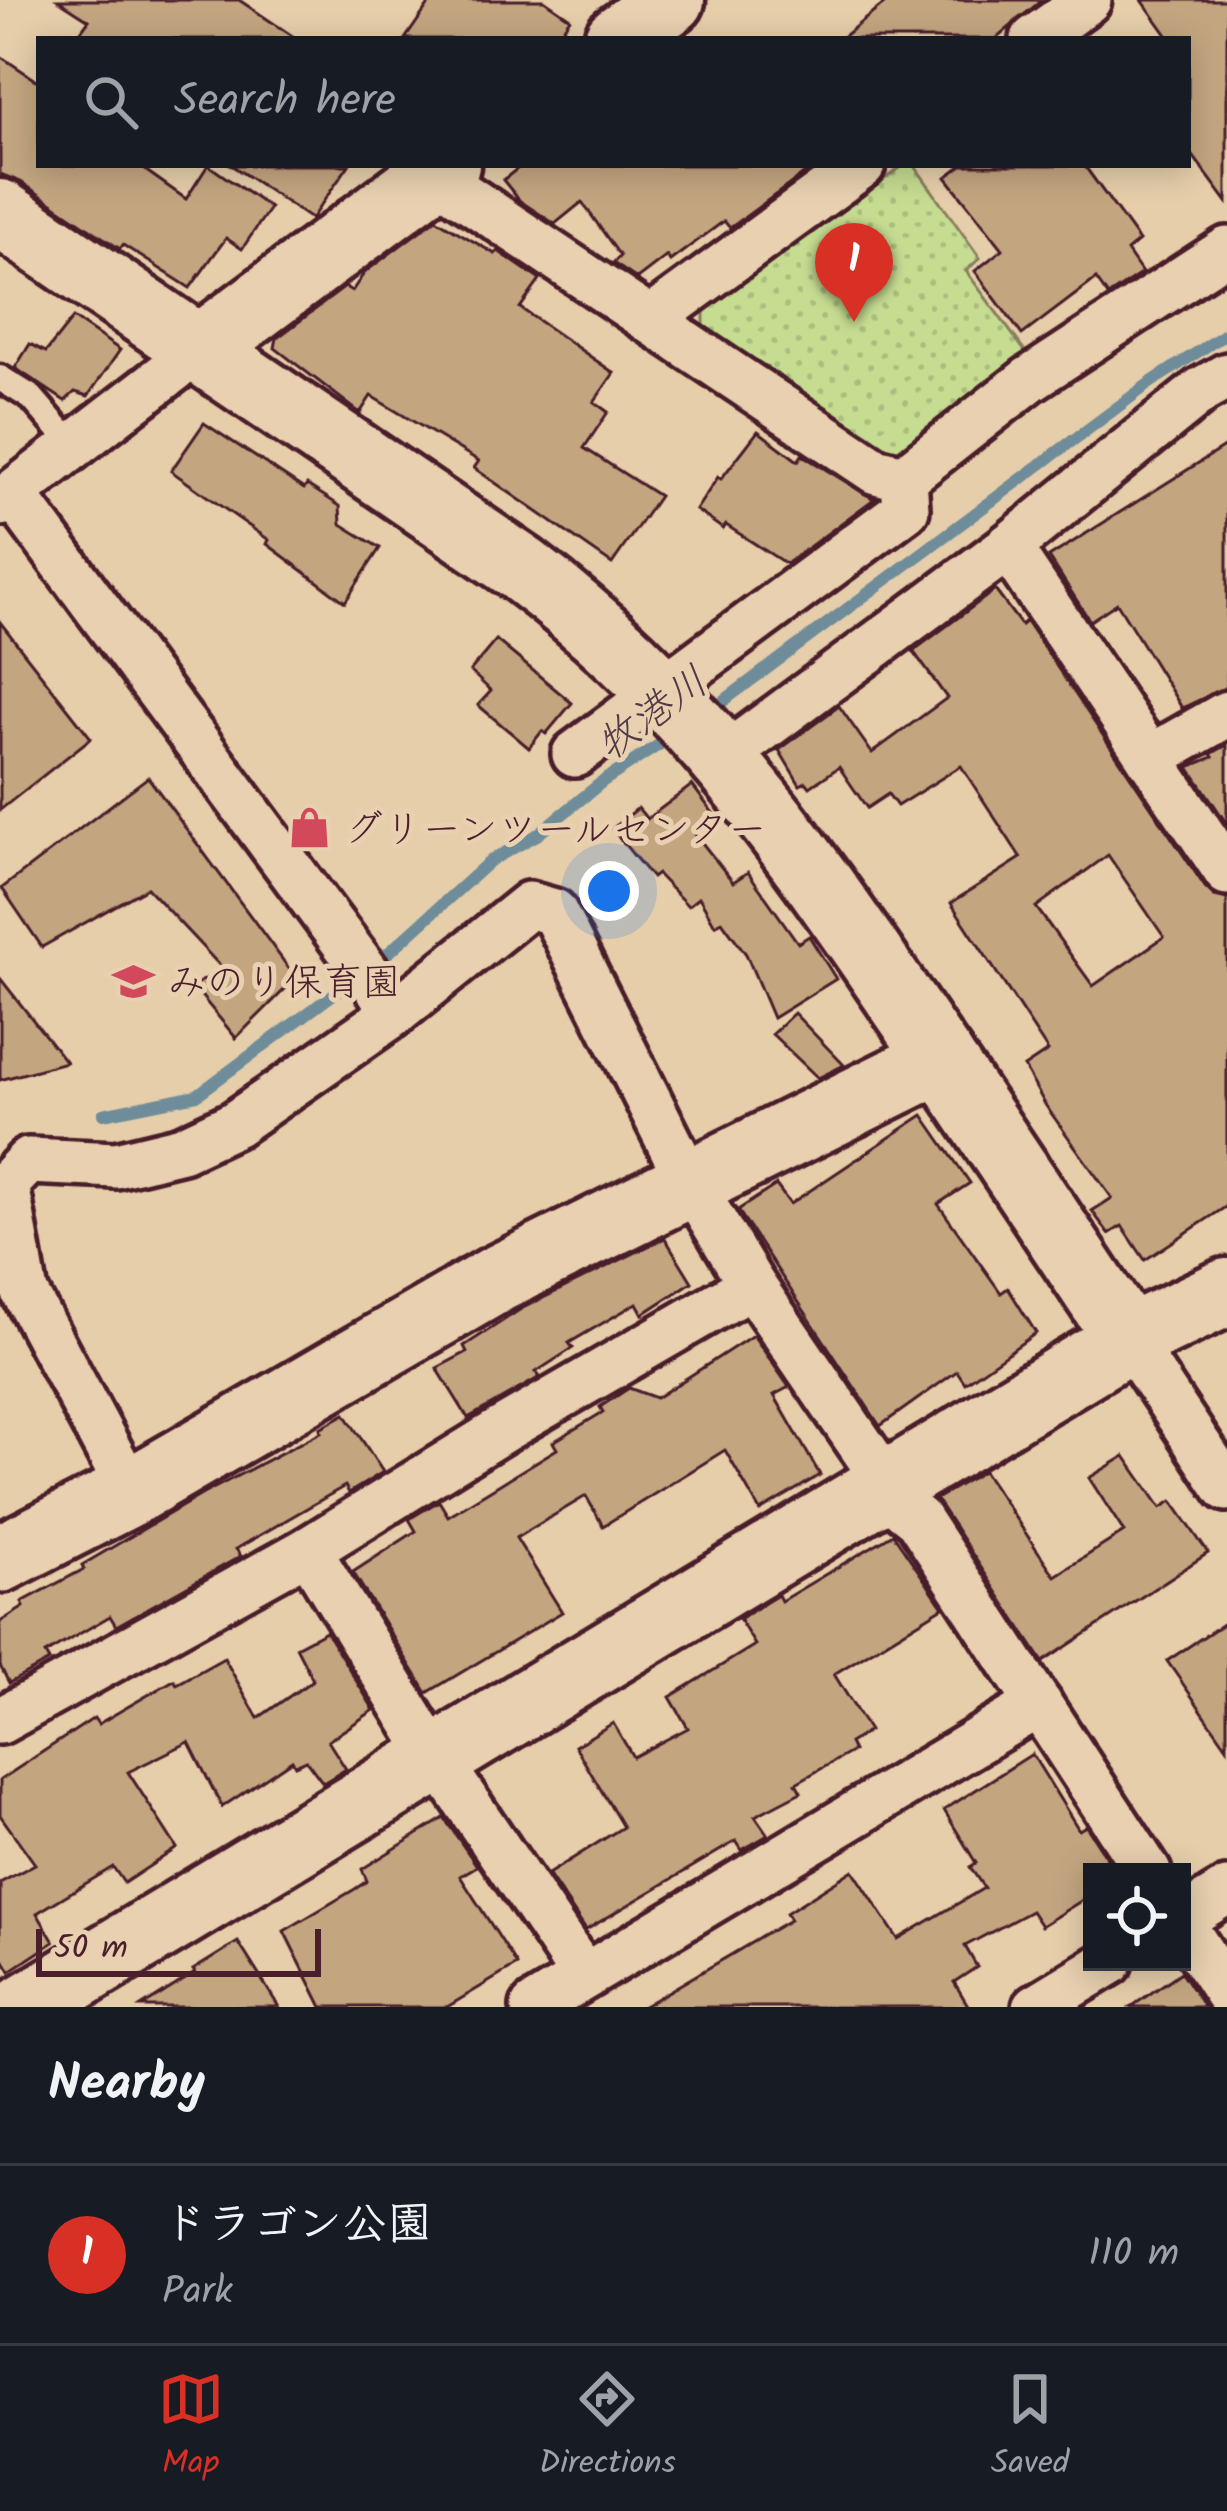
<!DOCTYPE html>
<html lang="en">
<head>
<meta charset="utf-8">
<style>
  :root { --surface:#171b24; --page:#242831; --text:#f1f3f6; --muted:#9ea1a6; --line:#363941; --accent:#d93025 }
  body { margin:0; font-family:Kalam,"Klee One",sans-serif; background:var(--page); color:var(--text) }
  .controls { position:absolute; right:36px; bottom:36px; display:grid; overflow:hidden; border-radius:0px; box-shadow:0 6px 30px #0003 }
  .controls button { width:108px; height:108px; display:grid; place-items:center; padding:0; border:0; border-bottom:3px solid var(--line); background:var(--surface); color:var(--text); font:60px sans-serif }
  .scale { position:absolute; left:36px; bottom:30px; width:285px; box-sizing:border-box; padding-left:12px; border:6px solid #4a1f2b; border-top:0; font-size:33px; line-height:42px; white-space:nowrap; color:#4a1f2b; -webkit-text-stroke:9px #e8d0b0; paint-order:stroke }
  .you { position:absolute; left:609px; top:891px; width:42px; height:42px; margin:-30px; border:9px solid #fff; border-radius:50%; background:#1a73e8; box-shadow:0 0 0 18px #1a73e833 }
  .badge { display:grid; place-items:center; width:78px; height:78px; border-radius:50%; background:var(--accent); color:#fff; font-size:39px; font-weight:700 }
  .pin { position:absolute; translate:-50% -99px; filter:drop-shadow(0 3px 6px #0008) }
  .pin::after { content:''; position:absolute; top:63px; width:42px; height:36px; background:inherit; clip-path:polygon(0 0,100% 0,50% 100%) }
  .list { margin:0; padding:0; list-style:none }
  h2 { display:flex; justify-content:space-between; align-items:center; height:156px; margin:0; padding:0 48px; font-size:51px }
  h2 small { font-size:39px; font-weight:400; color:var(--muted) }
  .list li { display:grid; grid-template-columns:78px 1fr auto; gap:36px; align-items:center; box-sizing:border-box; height:180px; padding:0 48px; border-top:3px solid var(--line) }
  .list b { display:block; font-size:45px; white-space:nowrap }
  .list p { margin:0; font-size:39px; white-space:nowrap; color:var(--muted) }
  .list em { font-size:39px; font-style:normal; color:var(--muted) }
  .icon { flex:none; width:66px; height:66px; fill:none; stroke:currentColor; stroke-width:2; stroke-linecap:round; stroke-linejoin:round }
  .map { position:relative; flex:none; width:1227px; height:2007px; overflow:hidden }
  .search { position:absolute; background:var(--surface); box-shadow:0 6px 30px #0003; left:36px; right:36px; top:36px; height:132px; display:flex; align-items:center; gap:30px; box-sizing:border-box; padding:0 42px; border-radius:0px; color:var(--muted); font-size:45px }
  .sheet { height:336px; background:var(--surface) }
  nav { display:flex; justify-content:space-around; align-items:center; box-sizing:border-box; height:168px; border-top:3px solid var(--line); background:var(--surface); font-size:33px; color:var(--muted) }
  nav a { display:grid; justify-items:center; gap:6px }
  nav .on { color:var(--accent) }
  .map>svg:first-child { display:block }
</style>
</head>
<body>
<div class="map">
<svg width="1227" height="2007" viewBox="0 0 1227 2007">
  <defs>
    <pattern id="park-dots" width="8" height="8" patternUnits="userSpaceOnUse" patternTransform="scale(3)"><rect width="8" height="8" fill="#c5dc91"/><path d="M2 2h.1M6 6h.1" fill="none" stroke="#abbc7d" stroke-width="1.8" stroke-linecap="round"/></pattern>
  </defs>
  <rect width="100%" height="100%" fill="#e6ceaa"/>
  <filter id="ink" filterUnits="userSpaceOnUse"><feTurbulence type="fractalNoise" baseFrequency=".00833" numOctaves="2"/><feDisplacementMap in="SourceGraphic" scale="24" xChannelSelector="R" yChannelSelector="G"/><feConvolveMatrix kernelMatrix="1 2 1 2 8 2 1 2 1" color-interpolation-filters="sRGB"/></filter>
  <g filter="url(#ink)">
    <path fill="url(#park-dots)" stroke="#887e5e" stroke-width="3" d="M904,165H914L980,258L966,271L1030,358L914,451L879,456L704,335V310Z"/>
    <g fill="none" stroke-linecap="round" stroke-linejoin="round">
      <g stroke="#6e8c99" stroke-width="12">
        <path d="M706,714L1150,383L1227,333"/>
        <path d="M103,1114L197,1095L385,956L490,861L537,835L602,782L674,735"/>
      </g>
    </g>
    <g fill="#c3a680" stroke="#4a1f2b" stroke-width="3" fill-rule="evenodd">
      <path d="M58,0H239L297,39H75L89,20Z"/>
      <path d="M432,0H544L570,18L556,39H405Z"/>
      <path d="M889,0H1042L996,39H840Z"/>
      <path d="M1142,0H1227V202L1188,149V39H1170Z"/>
      <path d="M0,56L39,82V165H138L186,199L208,165L270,208L242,249L226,238L190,288L123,245L120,249L21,182L0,174Z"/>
      <path d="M231,165H349L311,219Z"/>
      <path d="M522,165H816L730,228L724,221L670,261L667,256L637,279L613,263L620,256L582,202L555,224L520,201L503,180Z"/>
      <path d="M962,165H1084L1139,241L1127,251L1142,273L1108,296L1096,279L1022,335L975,271L1003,249L946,177Z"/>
      <path d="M436,219L495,254L498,251L540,280L520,308L614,373L594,402L608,412L584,448L659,496L612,564L474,468L479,461L371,396L360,413L275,348L277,338L345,287L352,291L365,272Z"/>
      <path d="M73,318L120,350L88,396L75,392L65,401L15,368L30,344L46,352Z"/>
      <path d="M204,423L304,489L307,485L340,506L341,524L380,548L345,602L267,544L269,540L171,471Z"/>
      <path d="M758,431L798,461L802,455L874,499L786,564L726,525L723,529L696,510L718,477L721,479Z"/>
      <path d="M1227,445V687L1182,708L1117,603L1090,621L1049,557Z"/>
      <path d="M995,590L1021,625L1026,621L1205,887L1214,896L1227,899V1206L1145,1260L1122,1226L1109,1234L1092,1211L1112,1198L1046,1106L1024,1067L1048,1051L951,903L1021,858L961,766L897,806L888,794L867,808L839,767L810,787L806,782L800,785L779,750L839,706L872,753L947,698L913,651ZM1108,855L1164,937L1093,986L1036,907Z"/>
      <path d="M0,622L91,738L0,810Z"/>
      <path d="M496,640L572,703L546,734L542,731L529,748L478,705L491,691L470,671Z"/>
      <path d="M1227,745V824L1189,767L1213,757L1211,754Z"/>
      <path d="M148,777L296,978L236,1038L193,986L223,969L147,888L42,947L2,888Z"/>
      <path d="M692,785L716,817L695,834L733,882L748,872L798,943L809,936L836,979L773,1018L746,954L722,921L715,925L699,897L688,906L657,874L652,878L612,829L638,808L647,819Z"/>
      <path d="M0,978L66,1062L0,1080Z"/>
      <path d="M794,1013L844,1065L818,1078L772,1034Z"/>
      <path d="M923,1115L970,1183L938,1204L1001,1293L1008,1288L1036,1333L965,1383L957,1371L880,1426L738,1210L776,1185L790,1204Z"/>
      <path d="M665,1238L692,1282L643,1314L637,1303L569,1343L573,1348L536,1372L540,1377L468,1418L437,1368L467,1352L464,1346L521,1309Z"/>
      <path d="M753,1335L789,1387L774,1395L820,1475L760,1511L725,1450L603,1526L586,1496L516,1538L562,1612L427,1693L353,1572L416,1531L409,1519L439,1501L448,1516L557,1449L553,1442L603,1412L600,1407L629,1388L656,1398Z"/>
      <path d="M345,1414L383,1472L349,1493L345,1486L236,1549L241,1556L116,1626L110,1616L45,1654L49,1661L9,1683L0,1666V1622L24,1607L22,1602L84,1569L82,1565L203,1494L321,1432L320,1428Z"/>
      <path d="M1125,1456L1161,1508L1172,1501L1208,1553L1043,1662L936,1499L983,1471L1055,1576L1124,1532L1089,1478Z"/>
      <path d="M893,1534L943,1607L834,1674L869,1731L849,1743L853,1751L796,1783L801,1792L755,1816L768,1835L742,1850L736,1841L586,1930L548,1874L623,1827L575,1746L613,1723L633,1757L688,1728L670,1697L755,1645L739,1619L778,1595L781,1601Z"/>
      <path d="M1227,1621V1747L1167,1661Z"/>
      <path d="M326,1631L374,1710L328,1741L346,1769L323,1783L306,1760L295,1765L292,1760L222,1807L189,1742L128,1772L177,1848L124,1883L113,1867L37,1913L54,1942L10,1971L0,1954V1883L35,1864L0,1815V1780L94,1718L98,1724L174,1680L177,1684L224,1658L258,1718L313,1680L296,1647Z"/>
      <path d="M1032,1754L1079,1830L1086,1826L1116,1872H1092V1894L1041,1926L1031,1911L965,1946L977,1967L954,1982L969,2007H642L790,1920L786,1913L853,1870L898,1939L984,1888L970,1867L976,1863L944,1810Z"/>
      <path d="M444,1818L477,1866L460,1876L517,1965L447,2007H322L284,1931L355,1889L367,1881L362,1869Z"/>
      <path d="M238,1942L279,2007H141L195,1973L193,1970Z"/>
      <path d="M1181,1972L1204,2007H1131Z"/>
    </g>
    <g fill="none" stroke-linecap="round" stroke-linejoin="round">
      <defs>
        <path id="lane" d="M0,378L32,398L75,448"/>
        <g id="street">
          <path d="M1034,39L1088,0"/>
          <path d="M433,175L876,471L904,478"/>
          <path d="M651,319L862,165"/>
          <path d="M904,478L1030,379L1227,250"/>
          <path d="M13,494L396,1012"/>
          <path d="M0,503L201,348"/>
          <path d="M1008,547L1227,872"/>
          <path d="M575,754L906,509L904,478"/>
          <path d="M724,757L1008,547L1202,390L1227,376"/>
          <path d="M1150,758L1227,714"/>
          <path d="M1128,1339L1227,1488"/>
          <path d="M131,1492L25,1293L6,1184L28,1161L116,1165L182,1149L235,1124L396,1012L529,905L554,912L689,1181L752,1285L904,1508L918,1519L1148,1872"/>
          <path d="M308,1550L420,1733L584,1976"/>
          <path d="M0,1721L308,1550L502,1430L752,1285"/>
          <path d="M1182,1919L1227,1891"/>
          <path d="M1182,1924L1227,1993"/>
          <path d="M534,2007L1039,1704"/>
          <path d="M1036,2007L1110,1962"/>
        </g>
        <g id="secondary">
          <path d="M618,39L671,0"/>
          <path d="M0,213L522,569C684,690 787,833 899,998C977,1111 1052,1225 1128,1339"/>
          <path d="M201,348L446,165"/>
          <path d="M0,1559L131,1492L497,1279L941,1059"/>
          <path d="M26,2007L1128,1339L1227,1292"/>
        </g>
      </defs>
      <use href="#lane" stroke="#4a1f2b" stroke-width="33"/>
      <use href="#street" stroke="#4a1f2b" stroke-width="54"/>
      <use href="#secondary" stroke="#4a1f2b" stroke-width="75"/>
      <use href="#lane" stroke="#e8d0b0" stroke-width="24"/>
      <use href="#street" stroke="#e8d0b0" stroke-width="45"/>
      <use href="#secondary" stroke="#e8d0b0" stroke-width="66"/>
    </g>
  </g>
  <defs>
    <symbol id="shop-bare" viewBox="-9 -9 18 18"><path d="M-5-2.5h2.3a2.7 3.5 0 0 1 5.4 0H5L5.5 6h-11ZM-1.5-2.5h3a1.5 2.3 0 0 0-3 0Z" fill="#d1495b" stroke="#e8d0b0" stroke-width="2.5" paint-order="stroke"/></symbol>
    <symbol id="school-bare" viewBox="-9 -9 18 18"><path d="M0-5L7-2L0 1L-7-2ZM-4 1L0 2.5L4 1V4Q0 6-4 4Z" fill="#d1495b" stroke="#e8d0b0" stroke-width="2.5" paint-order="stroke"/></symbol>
  </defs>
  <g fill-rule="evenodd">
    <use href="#shop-bare" x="280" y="798" width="59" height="59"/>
    <use href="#school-bare" x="104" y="952" width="59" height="59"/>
  </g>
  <g text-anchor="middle" stroke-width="10" stroke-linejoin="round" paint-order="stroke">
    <g font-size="39" fill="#4a1f2b" stroke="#e8d0b0" text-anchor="start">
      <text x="344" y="842">グリーンツールセンター</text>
      <text x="167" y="995">みのり保育園</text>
    </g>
    <g font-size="42" font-style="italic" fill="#533a47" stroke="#e8d0b0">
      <text transform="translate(651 712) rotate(-36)" y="15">牧港川</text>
    </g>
  </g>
</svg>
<div class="controls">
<button><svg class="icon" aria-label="locate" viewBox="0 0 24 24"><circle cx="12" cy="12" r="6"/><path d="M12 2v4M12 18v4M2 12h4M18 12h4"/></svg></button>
</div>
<div class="scale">50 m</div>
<div class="you"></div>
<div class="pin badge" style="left:854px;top:322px">1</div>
<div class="search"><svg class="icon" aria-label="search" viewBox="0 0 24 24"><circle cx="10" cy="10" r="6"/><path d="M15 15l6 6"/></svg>Search here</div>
</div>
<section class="sheet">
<h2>Nearby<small></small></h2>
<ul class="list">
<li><span class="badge">1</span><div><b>ドラゴン公園</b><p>Park</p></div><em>110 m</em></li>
</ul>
</section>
<nav>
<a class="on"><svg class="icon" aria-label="map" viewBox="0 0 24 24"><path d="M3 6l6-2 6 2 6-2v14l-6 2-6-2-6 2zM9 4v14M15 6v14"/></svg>Map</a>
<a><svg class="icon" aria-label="directions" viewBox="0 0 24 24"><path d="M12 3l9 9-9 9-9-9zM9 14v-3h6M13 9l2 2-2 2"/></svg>Directions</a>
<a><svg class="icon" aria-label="saved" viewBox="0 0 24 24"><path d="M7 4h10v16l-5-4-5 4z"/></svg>Saved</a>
</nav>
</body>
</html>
